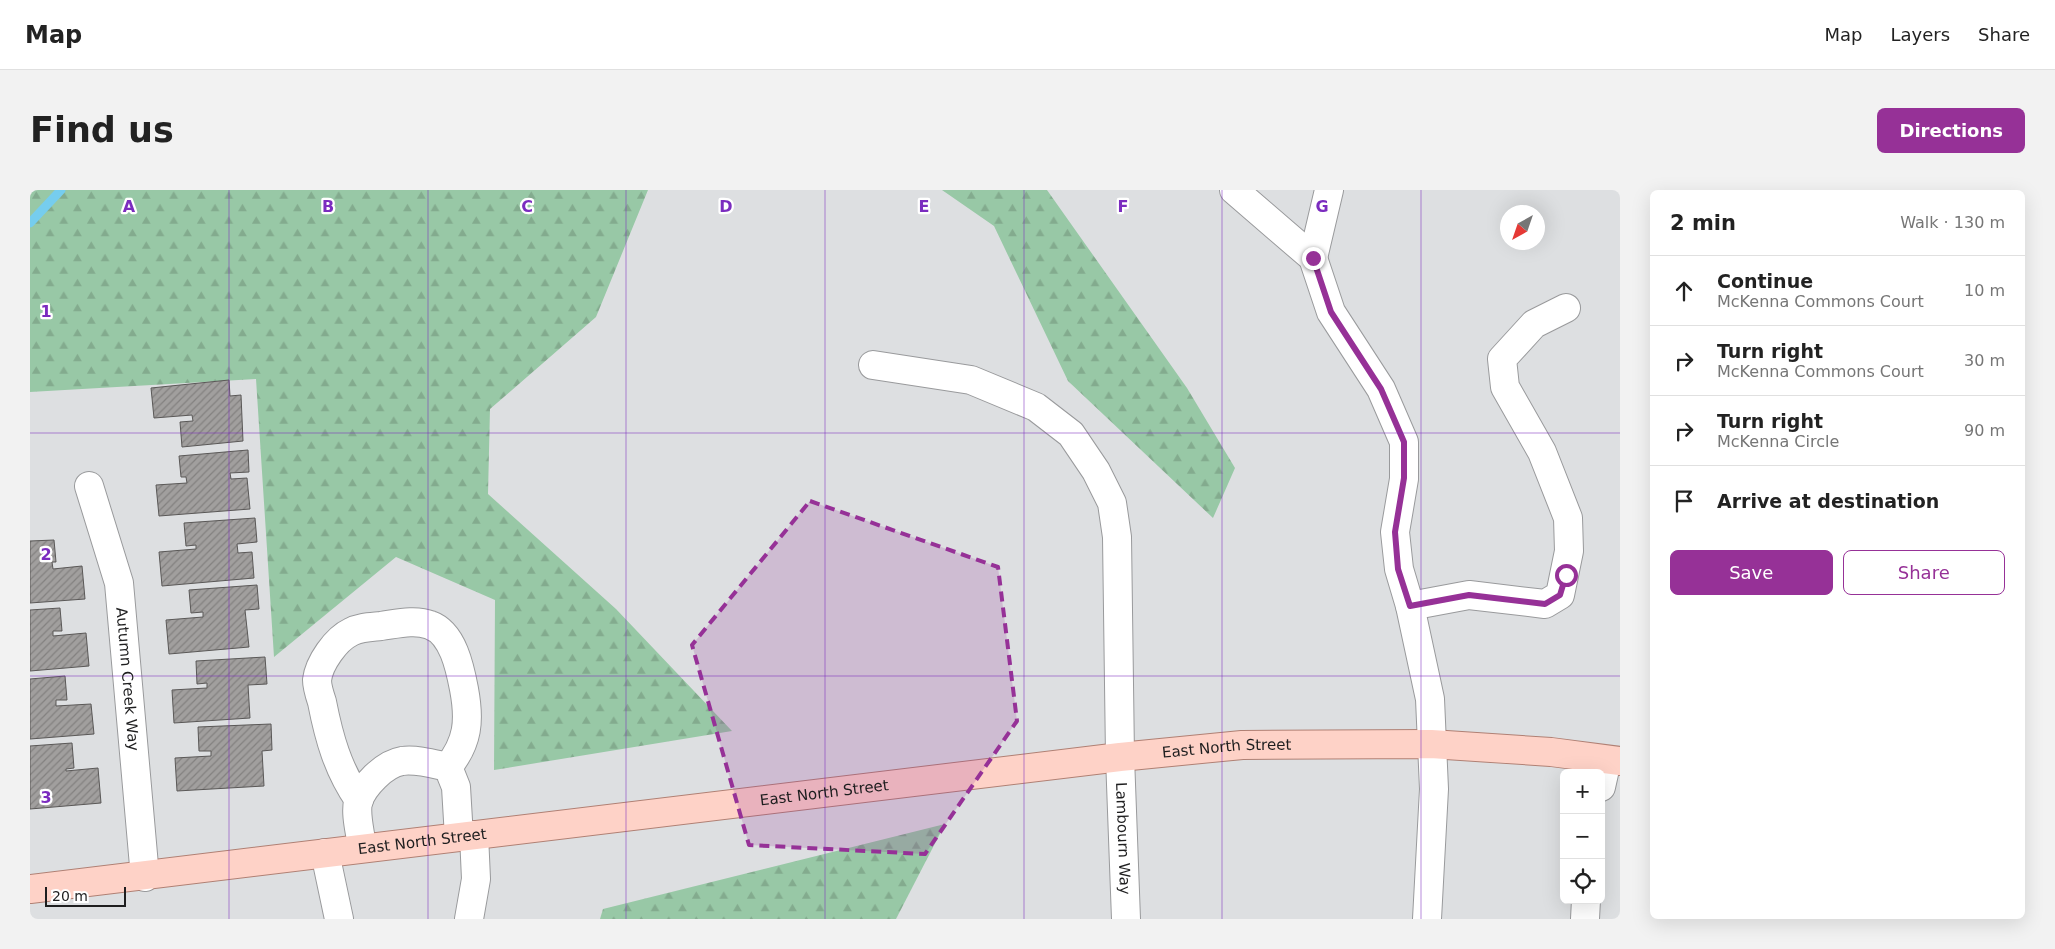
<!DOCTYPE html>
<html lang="en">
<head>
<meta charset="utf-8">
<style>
  :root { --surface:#fff; --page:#f2f2f2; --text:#222; --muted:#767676; --line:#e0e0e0; --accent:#963197 }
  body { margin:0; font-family:"DejaVu Sans",sans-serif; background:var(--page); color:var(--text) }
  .controls { position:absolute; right:15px; bottom:15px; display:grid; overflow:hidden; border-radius:8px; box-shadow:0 5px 20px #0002 }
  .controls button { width:45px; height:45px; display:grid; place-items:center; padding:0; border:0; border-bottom:1px solid var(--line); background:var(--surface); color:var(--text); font:25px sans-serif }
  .compass { position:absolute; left:1470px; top:15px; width:45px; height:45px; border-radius:50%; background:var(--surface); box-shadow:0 5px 20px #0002; rotate:220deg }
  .scale { position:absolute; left:15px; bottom:12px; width:81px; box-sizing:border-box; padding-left:5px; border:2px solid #1e1e1f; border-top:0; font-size:14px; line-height:18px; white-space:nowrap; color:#1e1e1f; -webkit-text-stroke:4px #fff; paint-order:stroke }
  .stop { position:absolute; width:15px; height:15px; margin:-11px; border:4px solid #963197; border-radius:50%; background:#fff }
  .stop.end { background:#963197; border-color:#fff; box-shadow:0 1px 5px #0008 }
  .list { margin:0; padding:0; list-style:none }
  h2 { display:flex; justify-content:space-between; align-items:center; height:65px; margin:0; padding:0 20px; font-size:21px }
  h2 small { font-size:16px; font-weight:400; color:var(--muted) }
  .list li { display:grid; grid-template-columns:32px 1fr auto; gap:15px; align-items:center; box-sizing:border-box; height:70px; padding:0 20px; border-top:1px solid var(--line) }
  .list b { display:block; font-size:19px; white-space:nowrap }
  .list p { margin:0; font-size:16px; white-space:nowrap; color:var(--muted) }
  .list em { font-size:16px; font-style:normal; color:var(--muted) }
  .actions { display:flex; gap:10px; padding:15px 20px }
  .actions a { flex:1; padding:11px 0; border:1px solid var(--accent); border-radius:8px; text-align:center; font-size:18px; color:var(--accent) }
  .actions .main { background:var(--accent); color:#fff }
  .icon { flex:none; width:28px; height:28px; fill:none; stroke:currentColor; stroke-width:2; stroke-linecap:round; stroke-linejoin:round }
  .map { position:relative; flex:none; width:1590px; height:729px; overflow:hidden; border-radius:8px }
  header { display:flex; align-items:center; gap:30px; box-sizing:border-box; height:70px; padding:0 25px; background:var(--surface); border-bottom:1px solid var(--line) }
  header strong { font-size:24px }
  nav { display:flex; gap:28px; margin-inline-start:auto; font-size:18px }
  .intro { display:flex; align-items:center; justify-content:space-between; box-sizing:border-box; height:120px; padding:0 30px }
  h1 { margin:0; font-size:35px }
  .button { padding:12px 22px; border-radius:8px; background:var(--accent); color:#fff; font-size:18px; font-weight:700 }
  main { display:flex; gap:30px; padding:0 30px }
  aside { flex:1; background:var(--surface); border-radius:8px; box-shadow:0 5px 20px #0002 }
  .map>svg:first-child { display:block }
</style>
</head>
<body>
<header>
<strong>Map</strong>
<nav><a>Map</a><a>Layers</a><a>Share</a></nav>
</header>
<div class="intro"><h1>Find us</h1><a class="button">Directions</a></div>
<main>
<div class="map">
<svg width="1590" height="729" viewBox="0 0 1590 729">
  <defs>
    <pattern id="forest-firs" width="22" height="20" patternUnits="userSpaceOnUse" patternTransform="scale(1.25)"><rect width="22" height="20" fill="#98c8a6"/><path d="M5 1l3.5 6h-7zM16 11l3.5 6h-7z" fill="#83ab8e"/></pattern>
    <pattern id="building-hatch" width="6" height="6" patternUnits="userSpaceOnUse" patternTransform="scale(1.25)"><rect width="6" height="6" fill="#a19f9e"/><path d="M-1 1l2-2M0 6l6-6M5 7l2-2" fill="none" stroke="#838180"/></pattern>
  </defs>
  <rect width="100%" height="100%" fill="#dddfe1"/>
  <g fill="url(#forest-firs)">
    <path d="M0,0H618L566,127L460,219L458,304L586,419L702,541L464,580L465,410L366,367L244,467L226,189L0,202Z"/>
    <path d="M912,0H1017L1157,198L1205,278L1183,328L1038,191L964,36Z"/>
    <path d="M915,634L866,729H570L573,719Z"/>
  </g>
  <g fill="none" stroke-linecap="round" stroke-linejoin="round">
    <path stroke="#76cdee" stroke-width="9" d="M0,33L31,0"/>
  </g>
  <g fill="url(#building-hatch)" stroke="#5a5857">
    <path d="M199,190L200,206L211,205L213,251L152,257L150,232L163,231L162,225L124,228L121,198Z"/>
    <path d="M218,260L219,282L200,283L201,289L217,288L220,319L129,326L126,295L157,293L156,287H151L149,266Z"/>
    <path d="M225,328L227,352L207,354L208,363L222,362L224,388L132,396L129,362L166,359V355L156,356L154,333Z"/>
    <path d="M24,350L26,372H22L23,379L52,376L55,409L0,413V351Z"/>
    <path d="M227,395L229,419L215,420L219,457L139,464L136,430L173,427V422L161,423L159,400Z"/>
    <path d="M30,418L32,441H23V446L56,443L59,476L0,481V420Z"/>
    <path d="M235,467L237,494L218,495L220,528L144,533L142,500L177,498V493L167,494L166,471Z"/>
    <path d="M35,486L37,510H26V516L61,514L64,544L0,549V489Z"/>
    <path d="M241,534L242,560L232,561L234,596L147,601L145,568L181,566V561H169L168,537Z"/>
    <path d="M42,553L44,578L36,579V581L68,578L71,613L0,619V556Z"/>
  </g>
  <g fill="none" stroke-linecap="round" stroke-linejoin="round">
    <defs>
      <g id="minor">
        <path d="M1204,0L1283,68L1301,122L1351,199L1374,252V289L1365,342L1369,379L1380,416L1400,509L1404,599L1397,729"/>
        <path d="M1283,68L1299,0"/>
        <path id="s1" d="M843,175L941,190L1006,217L1041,244L1066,281L1082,313L1087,347L1090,567L1096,729"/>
        <path id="s2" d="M59,296L89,393L115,687"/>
        <path d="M1380,416L1439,405L1515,414L1530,405L1539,361L1538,328L1512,262L1475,197L1472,169L1504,134L1536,118"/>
        <path d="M1571,597L1577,570"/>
        <path d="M329,610C308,580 299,548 292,512C290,506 287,497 287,490C289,473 306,449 321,442C330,437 341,437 351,436C366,434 385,429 400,435C423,443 430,478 434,499C440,531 438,552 418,577"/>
        <path d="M332,658C331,645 325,625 328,612C333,596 354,574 372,571C387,569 404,574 418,577L426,597L429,647"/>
        <path d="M295,663L309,729"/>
        <path d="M439,729L446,689L444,645"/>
        <path d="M1555,729L1556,710"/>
      </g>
      <g id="major">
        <path id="s3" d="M0,699L1090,567L1212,555L1401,554L1521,562L1590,571"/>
      </g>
    </defs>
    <use href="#minor" stroke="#999a9c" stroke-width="30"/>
    <use href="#major" stroke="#b08074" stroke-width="30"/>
    <use href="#minor" stroke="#fff" stroke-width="28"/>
    <use href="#major" stroke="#fed2c7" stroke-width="28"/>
  </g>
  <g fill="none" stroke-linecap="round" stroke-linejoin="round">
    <path stroke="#963197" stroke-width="6" d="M1283,68L1301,122L1351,199L1374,252V288L1365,342L1368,379L1380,416L1439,405L1515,414L1530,405L1536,385"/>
  </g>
  <path fill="#963197" fill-opacity="0.2" stroke="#963197" stroke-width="4" stroke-dasharray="10 6" stroke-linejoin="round" d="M780,311L968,377L987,531L895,664L719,655L662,455Z"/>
  <path fill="none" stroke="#7b2cbf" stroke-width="1" stroke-opacity="0.55" d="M199,0V729M398,0V729M596,0V729M795,0V729M994,0V729M1192,0V729M1391,0V729M0,243H1590M0,486H1590"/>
  <g text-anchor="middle" stroke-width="4.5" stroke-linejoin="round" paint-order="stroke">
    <g font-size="15" fill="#1e1e1f" stroke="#fff">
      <text dy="5" stroke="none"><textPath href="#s2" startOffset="198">Autumn Creek Way</textPath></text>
      <text dy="5" stroke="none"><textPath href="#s3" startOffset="1205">East North Street</textPath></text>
      <text dy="5" stroke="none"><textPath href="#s3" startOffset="800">East North Street</textPath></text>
      <text dy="5" stroke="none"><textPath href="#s1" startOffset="630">Lambourn Way</textPath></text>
      <text dy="5" stroke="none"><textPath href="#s3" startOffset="395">East North Street</textPath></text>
    </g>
  </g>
  <g font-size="16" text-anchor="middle" font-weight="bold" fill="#7b2cbf" stroke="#fff" stroke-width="4.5" stroke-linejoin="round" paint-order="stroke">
    <text x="99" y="22">A</text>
    <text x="298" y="22">B</text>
    <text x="497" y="22">C</text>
    <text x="696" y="22">D</text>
    <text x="894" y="22">E</text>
    <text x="1093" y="22">F</text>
    <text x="1292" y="22">G</text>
    <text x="16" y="127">1</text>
    <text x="16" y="370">2</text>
    <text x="16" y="613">3</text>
  </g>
</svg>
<div class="controls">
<button>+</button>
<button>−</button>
<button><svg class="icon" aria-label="locate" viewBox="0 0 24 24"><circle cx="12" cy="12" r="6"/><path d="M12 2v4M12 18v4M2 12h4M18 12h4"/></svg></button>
</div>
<svg class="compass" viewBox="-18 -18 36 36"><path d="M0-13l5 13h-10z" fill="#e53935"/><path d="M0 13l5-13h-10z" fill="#767676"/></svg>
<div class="scale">20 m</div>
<div class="stop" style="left:1536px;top:385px"></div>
<div class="stop end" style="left:1283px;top:68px"></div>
</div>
<aside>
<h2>2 min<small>Walk · 130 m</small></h2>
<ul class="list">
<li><svg class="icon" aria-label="ahead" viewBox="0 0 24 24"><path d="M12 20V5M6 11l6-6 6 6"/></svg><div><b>Continue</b><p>McKenna Commons Court</p></div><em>10 m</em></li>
<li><svg class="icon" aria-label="right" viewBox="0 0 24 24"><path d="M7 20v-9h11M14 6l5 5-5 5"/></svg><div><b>Turn right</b><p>McKenna Commons Court</p></div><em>30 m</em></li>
<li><svg class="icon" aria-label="right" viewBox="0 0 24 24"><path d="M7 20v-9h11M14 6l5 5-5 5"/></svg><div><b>Turn right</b><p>McKenna Circle</p></div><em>90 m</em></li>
<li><svg class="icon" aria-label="arrive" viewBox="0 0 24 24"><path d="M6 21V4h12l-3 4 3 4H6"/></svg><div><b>Arrive at destination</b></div></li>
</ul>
<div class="actions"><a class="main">Save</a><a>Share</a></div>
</aside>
</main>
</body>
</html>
